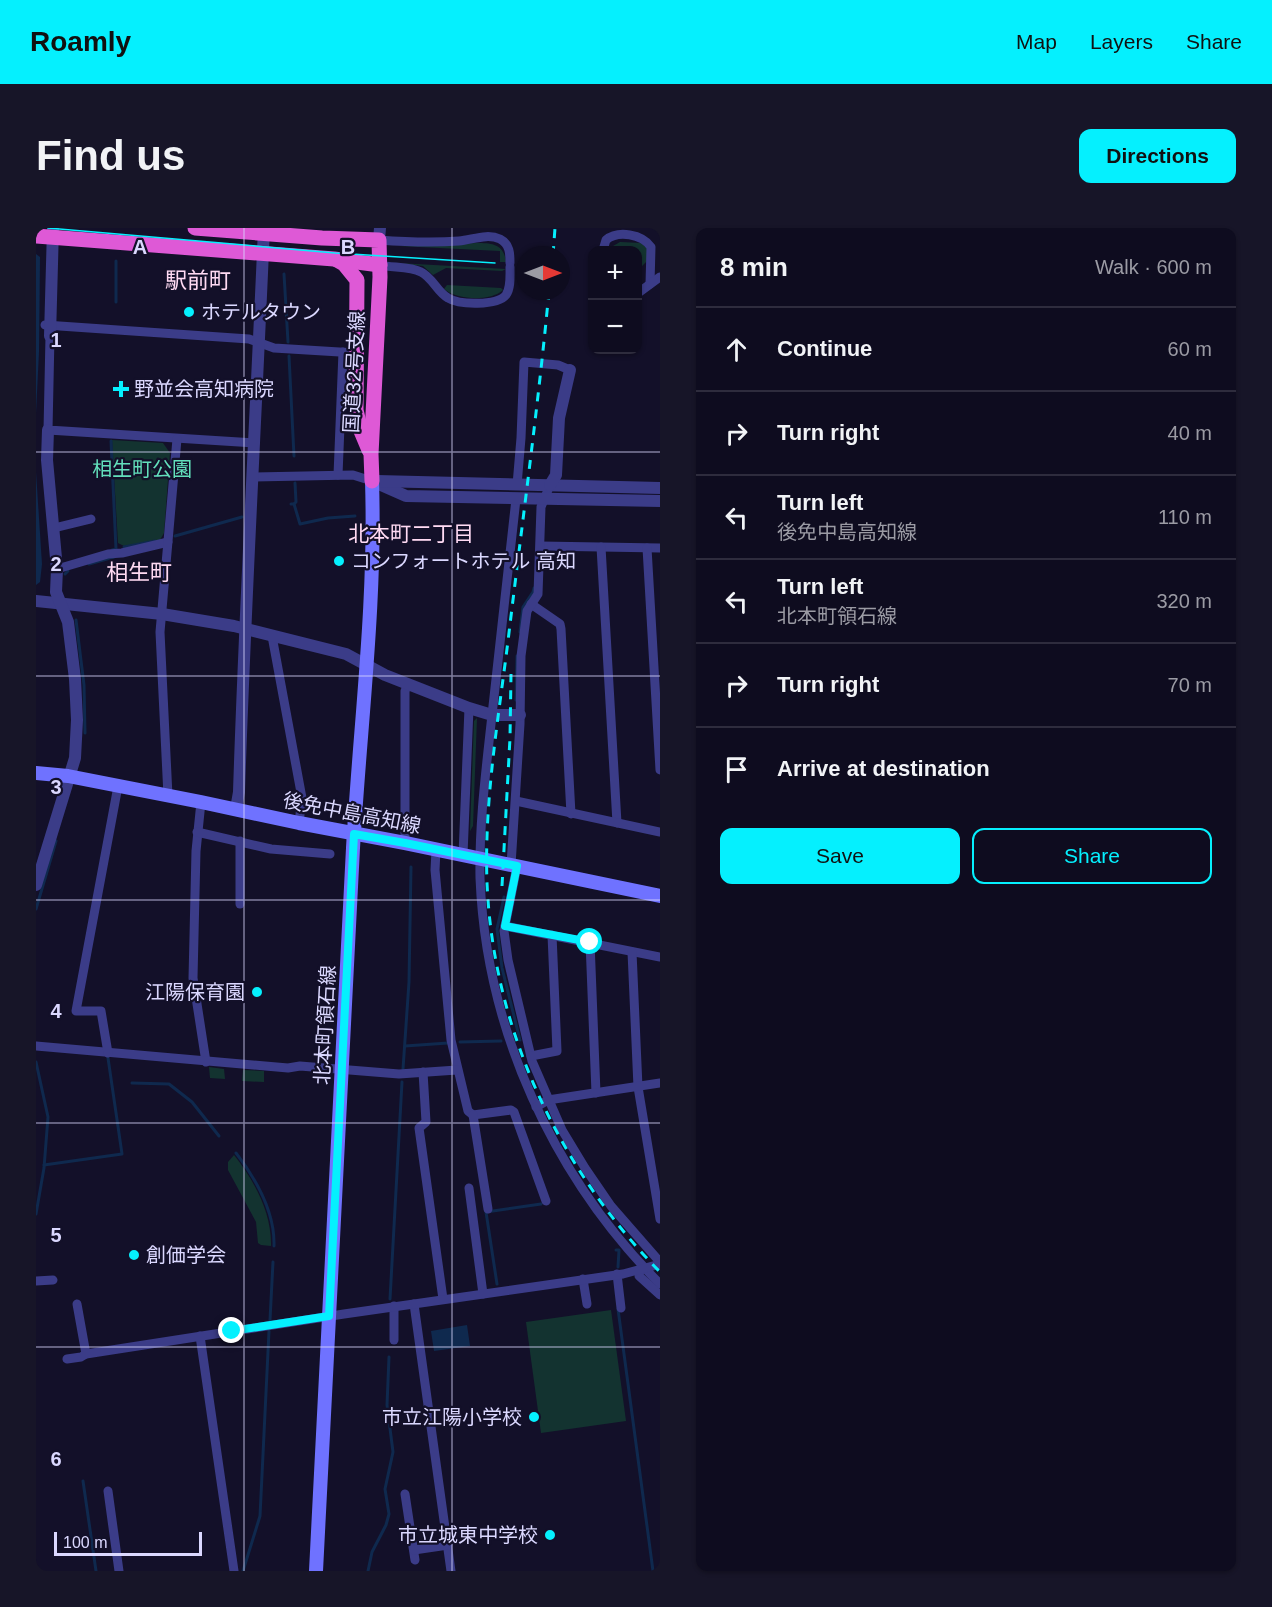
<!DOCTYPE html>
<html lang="en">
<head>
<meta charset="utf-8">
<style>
  :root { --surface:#0e0c1f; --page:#171528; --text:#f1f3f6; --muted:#9b9ba4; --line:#2e2c3d; --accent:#05f0fe }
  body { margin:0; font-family:Helvetica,"Noto Sans JP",sans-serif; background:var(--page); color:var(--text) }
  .controls { position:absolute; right:18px; top:18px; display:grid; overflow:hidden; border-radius:12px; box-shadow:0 2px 4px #0004 }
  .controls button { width:54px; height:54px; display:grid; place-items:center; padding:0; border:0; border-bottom:2px solid var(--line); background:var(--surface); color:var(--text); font:30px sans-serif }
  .compass { position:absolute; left:480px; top:18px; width:54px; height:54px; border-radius:50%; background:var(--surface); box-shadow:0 2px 4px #0004; rotate:90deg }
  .scale { position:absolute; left:18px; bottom:15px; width:148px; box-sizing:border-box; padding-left:6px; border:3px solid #dbd8ff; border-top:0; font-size:16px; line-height:21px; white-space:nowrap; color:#dbd8ff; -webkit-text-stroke:4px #131029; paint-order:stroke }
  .stop { position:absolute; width:18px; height:18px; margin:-14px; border:4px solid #05f0fe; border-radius:50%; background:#fff }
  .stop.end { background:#05f0fe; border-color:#fff; box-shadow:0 2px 6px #0008 }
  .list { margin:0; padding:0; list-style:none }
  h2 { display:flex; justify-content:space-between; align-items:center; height:78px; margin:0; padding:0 24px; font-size:26px }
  h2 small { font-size:20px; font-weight:400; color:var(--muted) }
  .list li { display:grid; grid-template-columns:39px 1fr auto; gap:18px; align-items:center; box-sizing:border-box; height:84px; padding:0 24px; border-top:2px solid var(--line) }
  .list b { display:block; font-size:22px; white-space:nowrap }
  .list p { margin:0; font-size:20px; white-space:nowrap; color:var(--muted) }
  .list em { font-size:20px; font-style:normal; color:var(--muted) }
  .actions { display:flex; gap:12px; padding:18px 24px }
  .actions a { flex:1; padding:14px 0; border:2px solid var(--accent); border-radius:12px; text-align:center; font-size:21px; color:var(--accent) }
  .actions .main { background:var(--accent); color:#111 }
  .icon { flex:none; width:33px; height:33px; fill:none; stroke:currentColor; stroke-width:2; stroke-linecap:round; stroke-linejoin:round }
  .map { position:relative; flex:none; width:624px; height:1343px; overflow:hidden; border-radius:12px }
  header { display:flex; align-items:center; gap:36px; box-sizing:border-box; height:84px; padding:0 30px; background:var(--accent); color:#111 }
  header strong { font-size:28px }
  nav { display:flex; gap:33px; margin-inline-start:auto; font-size:21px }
  .intro { display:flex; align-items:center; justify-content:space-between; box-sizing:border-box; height:144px; padding:0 36px }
  h1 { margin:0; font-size:42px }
  .button { padding:15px 27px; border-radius:12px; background:var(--accent); color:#111; font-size:21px; font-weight:700 }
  main { display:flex; gap:36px; padding:0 36px }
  aside { flex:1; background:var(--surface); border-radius:12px; box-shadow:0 2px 4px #0004 }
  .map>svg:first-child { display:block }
</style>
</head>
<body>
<header>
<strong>Roamly</strong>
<nav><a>Map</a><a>Layers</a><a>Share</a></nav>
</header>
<div class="intro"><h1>Find us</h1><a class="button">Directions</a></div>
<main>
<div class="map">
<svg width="624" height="1343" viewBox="0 0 624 1343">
  <rect width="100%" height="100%" fill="#131029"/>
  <g fill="#133330">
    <path d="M584,14L605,15L611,20L612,32L606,38H602V22H575L577,18Z"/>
    <path d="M441,15C456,15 468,16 470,34H464V23L363,18Z"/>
    <path d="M362,35L470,41L466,43L410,40L397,47L387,38Z"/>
    <path d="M411,57L465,60L467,62C454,74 421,72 408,61Z"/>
    <path d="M76,212L127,215L134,225L128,305L124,312L88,318L82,315Z"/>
    <path d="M441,490L437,598L434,603L438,493Z"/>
    <path d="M173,839L188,841L189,851L174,850Z"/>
    <path d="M207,842L228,843V854L206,853Z"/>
    <path d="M198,927C218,952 236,985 235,1018L225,1017L222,1015L220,994L192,942V934Z"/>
    <path d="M575,1082L590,1193L505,1205L490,1094Z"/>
  </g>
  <g fill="#0f294e">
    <path d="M0,26L4,29L3,124L0,185Z"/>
    <path d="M0,244L6,336L4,354L0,357Z"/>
    <path d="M431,1097L434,1118L398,1123L395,1103Z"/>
  </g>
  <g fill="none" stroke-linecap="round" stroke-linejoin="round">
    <g stroke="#0f294e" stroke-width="3">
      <path d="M248,46L252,114"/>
      <path d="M80,74V33"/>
      <path d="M253,128L258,228"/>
      <path d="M75,213L80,321L76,322"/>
      <path d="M255,276H258L264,296L292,290L319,288"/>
      <path d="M258,276L260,274L259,255"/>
      <path d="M139,308L206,289"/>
      <path d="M88,319L119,313"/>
      <path d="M53,336L78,329"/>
      <path d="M29,346L32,343"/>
      <path d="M40,392L48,457L49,505"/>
      <path d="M484,404L487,379L497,364L498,360"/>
      <path d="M480,472L481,428"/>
      <path d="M468,669L461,701L466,740L484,812"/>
      <path d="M0,681L20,613"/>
      <path d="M424,814L465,813"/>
      <path d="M369,818L412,815"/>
      <path d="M0,834L12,889L8,940L0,986"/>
      <path d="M367,841L373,754L375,639"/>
      <path d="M96,855L133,856L156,874L183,908"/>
      <path d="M200,925C220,951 239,985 238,1018"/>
      <path d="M8,937L86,926L72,830"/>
      <path d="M580,1022H583L582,1039"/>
      <path d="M461,1056L450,984L505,976"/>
      <path d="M354,1071L366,854"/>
      <path d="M582,1081L617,1343"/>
      <path d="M234,1092L237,1034"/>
      <path d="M47,1253L60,1343"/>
      <path d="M207,1343L224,1288L233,1103"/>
      <path d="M332,1343L336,1324L350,1297L353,1286L349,1261L357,1224L351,1177L353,1129"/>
    </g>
    <g stroke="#3b3c88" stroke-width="9">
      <path d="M343,12C370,14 397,15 423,13C436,12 451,5 464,11C474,16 474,26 474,35"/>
      <path d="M567,22L570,12C582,2 606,6 615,19L614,56"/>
      <path d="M344,37C356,40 374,38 385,44C397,50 401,64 412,70C423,77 461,78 470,67C475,60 474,48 474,39"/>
      <path d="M602,65L624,49"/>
      <path d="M9,97L213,111L238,120L320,125"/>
      <path d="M14,108L12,202L219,215"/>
      <path d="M302,247L307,124"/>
      <path d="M218,249L317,247L336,253"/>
      <path d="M481,257L485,210L488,134L522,137L534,142"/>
      <path d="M480,271C472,343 464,415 456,487C450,542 443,595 444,650C450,802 517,948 624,1056"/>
      <path d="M18,300L55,291"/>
      <path d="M505,318L624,320"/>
      <path d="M565,319L581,595"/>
      <path d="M611,320L624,542"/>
      <path d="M21,341L72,326L86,325L132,314"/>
      <path d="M495,376L524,396L525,401L535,586"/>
      <path d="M236,408L266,570L263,595"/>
      <path d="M132,568L124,404L141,211"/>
      <path d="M480,573L624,604"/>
      <path d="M165,574L160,623L157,750L170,834"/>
      <path d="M161,604L235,621L294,626"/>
      <path d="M204,613V676"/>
      <path d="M369,615V463L372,456"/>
      <path d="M400,622L399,642L415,812L432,883L437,887L475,882L478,884L510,973"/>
      <path d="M427,627L433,480"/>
      <path d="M475,637L484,496L485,428L491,383L502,366L505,279L514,257"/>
      <path d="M481,638L468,703L472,732L496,833L526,902L549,940L575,978L624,1034"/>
      <path d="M469,698L624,729"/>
      <path d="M554,714L560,865"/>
      <path d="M596,724L602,859L624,991"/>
      <path d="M0,818L252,840L264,838L363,846L421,842"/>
      <path d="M72,825L65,783H40L82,558"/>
      <path d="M495,828L521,823L516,707"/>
      <path d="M387,844L390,894L383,900L407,1071"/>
      <path d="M500,879L512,872L624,855"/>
      <path d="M437,887L452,981"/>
      <path d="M433,960L447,1066"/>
      <path d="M604,1042L603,1048L624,1067"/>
      <path d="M581,1046L585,1080"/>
      <path d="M547,1051L551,1076"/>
      <path d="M0,1053L17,1052"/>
      <path d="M41,1076L50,1126"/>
      <path d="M378,1076L415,1343"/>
      <path d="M358,1078V1112"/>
      <path d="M164,1108L198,1343"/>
      <path d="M31,1131L45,1129L50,1126L308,1086L587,1046L624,1036"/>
      <path d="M72,1263L83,1343"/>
      <path d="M369,1266L379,1332"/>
      <path d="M378,1322L412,1317"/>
    </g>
    <g stroke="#3b3c88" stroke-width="12">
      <path d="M343,12L344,0"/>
      <path d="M14,108L17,0"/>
      <path d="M336,253L370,268L624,273"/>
      <path d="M341,253L624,260"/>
      <path d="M514,257L520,247L523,190L534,142"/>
      <path d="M0,373L126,386L198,398L310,426L349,447L433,480L456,487H484"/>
      <path d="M200,581L203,564C209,376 220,188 228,0"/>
      <path d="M0,657L39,530L41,492L39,451L32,394L20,364L21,341L11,232L12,202"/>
    </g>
    <g stroke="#6f72ff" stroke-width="14">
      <path d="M0,545L32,548L165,574L263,595L369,615L624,668"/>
      <path d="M280,1343C293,1102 305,861 317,620C324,497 340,376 336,253"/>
    </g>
    <g stroke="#de59d6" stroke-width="15">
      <path d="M159,0L286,10L343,12L344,49L335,226L336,253"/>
      <path d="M0,8L298,31L344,37"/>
      <path d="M301,32L308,36L321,52L320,182L325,203L333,222"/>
    </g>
    <path stroke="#05f0fe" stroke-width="1.5" d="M12,0L299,25L459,35"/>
    <g stroke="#05f0fe" stroke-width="3" stroke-dasharray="9 8" stroke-linecap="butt">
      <path d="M517,27L519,0"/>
      <path d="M513,63C502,180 486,296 472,413C462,493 448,574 451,655C457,801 523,941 624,1044"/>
      <path d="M466,658L474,510L475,446"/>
    </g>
  </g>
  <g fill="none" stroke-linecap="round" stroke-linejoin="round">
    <path stroke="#05f0fe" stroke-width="8" d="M196,1103L293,1088L318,606L369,615L481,638L469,698L554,714"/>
  </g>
  <path fill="none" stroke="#dbd8ff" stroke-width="1.5" stroke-opacity="0.55" d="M208,0V1343M416,0V1343M0,224H624M0,448H624M0,672H624M0,895H624M0,1119H624"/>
  <g fill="#05f0fe" stroke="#131029" stroke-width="2">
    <circle cx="153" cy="84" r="6"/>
    <path d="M82 152h6v6h6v6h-6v6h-6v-6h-6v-6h6z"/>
    <circle cx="303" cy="333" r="6"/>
    <circle cx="221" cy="764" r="6"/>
    <circle cx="98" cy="1027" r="6"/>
    <circle cx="498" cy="1189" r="6"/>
    <circle cx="514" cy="1307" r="6"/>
  </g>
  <g text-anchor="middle" stroke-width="4.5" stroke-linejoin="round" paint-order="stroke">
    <g font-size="20" fill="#dbd8ff" stroke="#131029" text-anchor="start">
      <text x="165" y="91">ホテルタウン</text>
      <text x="98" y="168">野並会高知病院</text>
      <text x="315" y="340">コンフォートホテル 高知</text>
      <text x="209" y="771" text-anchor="end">江陽保育園</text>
      <text x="110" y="1034">創価学会</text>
      <text x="486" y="1196" text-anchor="end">市立江陽小学校</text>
      <text x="502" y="1314" text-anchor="end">市立城東中学校</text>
    </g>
    <g font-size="20" fill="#dbd8ff" stroke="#131029">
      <text transform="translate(318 144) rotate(-87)" y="7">国道32号支線</text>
      <text transform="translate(316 585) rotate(11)" y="7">後免中島高知線</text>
      <text transform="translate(289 797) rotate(-87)" y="7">北本町領石線</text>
    </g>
    <g font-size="20" fill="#63e0bc" stroke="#131029">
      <text x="106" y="248">相生町公園</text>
    </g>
    <g font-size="21" fill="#ffdaf3" stroke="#131029">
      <text x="375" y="313">北本町二丁目</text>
    </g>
    <g font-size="22" fill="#ffdaf3" stroke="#131029">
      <text x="162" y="60">駅前町</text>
      <text x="103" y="352">相生町</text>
    </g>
  </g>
  <g font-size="20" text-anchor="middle" font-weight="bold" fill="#dbd8ff" stroke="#131029" stroke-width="4.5" stroke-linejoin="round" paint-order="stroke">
    <text x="104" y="26">A</text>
    <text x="312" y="26">B</text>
    <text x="20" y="119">1</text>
    <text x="20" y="343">2</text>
    <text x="20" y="566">3</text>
    <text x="20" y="790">4</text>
    <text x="20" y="1014">5</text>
    <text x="20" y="1238">6</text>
  </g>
</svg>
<div class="controls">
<button>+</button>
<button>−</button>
</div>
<svg class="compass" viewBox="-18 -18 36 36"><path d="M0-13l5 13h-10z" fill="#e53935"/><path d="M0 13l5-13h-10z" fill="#9b9ba4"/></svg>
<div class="scale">100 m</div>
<div class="stop" style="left:554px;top:714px"></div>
<div class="stop end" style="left:196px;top:1103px"></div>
</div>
<aside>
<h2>8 min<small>Walk · 600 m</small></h2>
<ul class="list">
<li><svg class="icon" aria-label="ahead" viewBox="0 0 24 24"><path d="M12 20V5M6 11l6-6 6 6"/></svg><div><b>Continue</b></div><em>60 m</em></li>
<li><svg class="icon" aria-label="right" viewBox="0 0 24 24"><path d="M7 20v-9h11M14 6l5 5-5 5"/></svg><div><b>Turn right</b></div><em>40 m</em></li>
<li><svg class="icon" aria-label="left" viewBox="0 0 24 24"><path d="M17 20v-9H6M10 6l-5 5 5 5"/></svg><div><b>Turn left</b><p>後免中島高知線</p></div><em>110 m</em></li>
<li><svg class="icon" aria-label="left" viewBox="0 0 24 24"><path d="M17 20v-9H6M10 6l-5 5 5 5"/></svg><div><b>Turn left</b><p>北本町領石線</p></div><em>320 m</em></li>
<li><svg class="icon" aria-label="right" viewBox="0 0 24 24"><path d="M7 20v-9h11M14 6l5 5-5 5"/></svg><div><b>Turn right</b></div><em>70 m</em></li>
<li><svg class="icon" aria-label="arrive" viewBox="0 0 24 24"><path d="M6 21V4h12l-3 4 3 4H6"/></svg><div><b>Arrive at destination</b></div></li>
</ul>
<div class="actions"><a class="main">Save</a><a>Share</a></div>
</aside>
</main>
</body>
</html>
